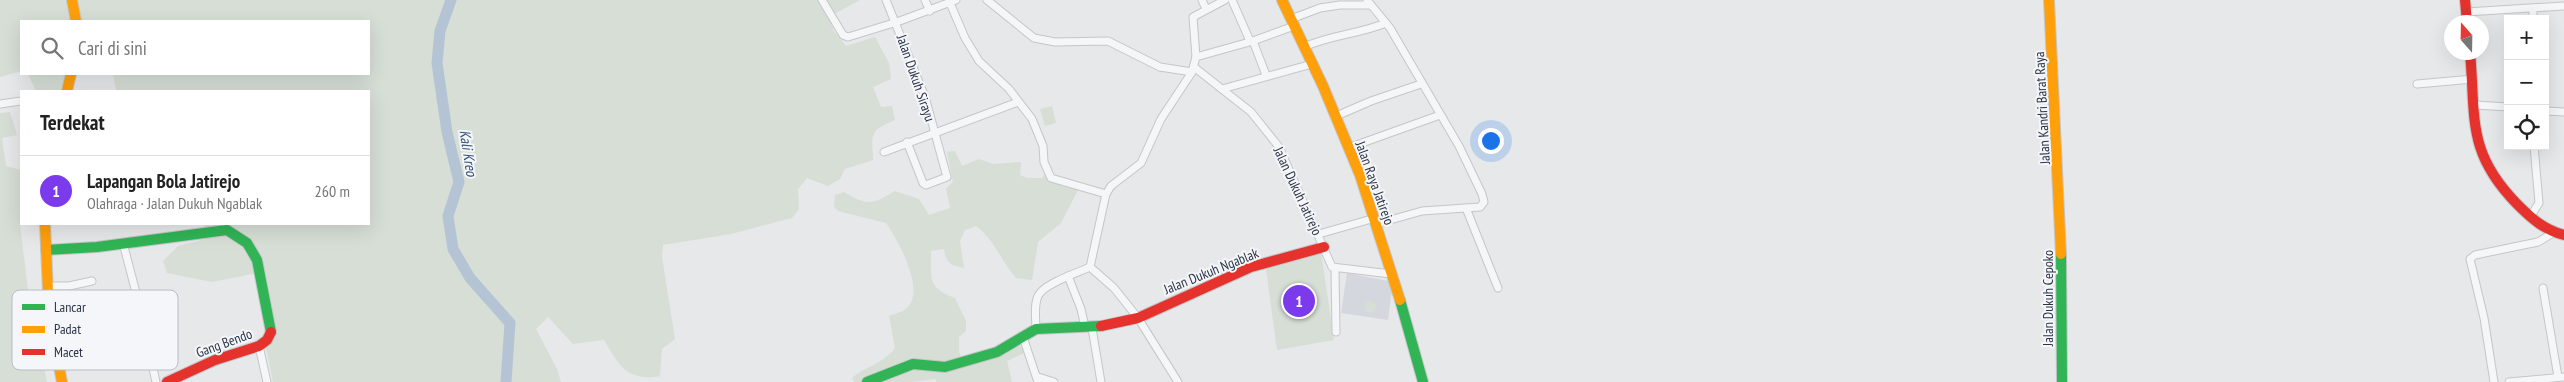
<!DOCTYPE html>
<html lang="id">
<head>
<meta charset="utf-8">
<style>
  :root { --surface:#fff; --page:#f6f6f6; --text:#222; --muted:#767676; --line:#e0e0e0; --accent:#7c3aed }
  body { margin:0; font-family:"PT Sans Narrow",sans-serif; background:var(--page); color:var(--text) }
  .controls { position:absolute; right:15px; top:15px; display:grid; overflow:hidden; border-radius:0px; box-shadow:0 5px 20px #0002 }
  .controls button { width:45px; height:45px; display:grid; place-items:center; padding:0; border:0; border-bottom:1px solid var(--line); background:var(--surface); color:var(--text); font:25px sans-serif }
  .compass { position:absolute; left:2444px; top:15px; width:45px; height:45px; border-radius:50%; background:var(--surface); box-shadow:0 5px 20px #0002; rotate:340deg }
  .you { position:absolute; left:1490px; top:140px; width:18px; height:18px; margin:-12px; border:4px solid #fff; border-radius:50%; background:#1a73e8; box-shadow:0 0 0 8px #1a73e833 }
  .badge { display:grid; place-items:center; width:32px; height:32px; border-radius:50%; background:var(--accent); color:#fff; font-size:16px; font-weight:700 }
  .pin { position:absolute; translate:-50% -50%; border:2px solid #fff; box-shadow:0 1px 5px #0006 }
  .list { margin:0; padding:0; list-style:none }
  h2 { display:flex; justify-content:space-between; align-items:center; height:65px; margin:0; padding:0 20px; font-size:21px }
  h2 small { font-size:16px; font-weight:400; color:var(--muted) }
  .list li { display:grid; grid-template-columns:32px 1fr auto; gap:15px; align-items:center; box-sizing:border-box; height:70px; padding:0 20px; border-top:1px solid var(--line) }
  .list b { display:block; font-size:19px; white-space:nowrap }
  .list p { margin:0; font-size:16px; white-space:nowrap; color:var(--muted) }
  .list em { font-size:16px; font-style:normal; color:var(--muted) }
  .icon { flex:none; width:28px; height:28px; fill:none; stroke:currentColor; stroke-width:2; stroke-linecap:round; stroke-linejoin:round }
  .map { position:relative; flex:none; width:2564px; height:382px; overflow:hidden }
  .search { position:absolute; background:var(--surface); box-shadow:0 5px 20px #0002; left:20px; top:20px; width:350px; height:55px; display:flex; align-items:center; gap:12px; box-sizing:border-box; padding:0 18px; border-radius:0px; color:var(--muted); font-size:19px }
  .panel { position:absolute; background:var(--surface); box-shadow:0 5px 20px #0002; left:20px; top:90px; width:350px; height:135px; border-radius:0px }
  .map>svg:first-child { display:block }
</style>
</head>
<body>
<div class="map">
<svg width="2564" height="382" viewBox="0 0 2564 382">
  <rect width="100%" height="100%" fill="#e6e8ea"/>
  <path fill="#d4d7dd" d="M1347,273L1393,282L1388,320L1341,313Z"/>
  <g fill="#d6ded6">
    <path d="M0,0H860L829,17L834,31L846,46L875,37L889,63L891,79L873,87L881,107L892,106L895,120C869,131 872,133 873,160L845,169L840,179L828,186L807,178L798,189L799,209L792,218L731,234L663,245L662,257L675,339L662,349L660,376C627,382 619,365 604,340L573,344L548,317L536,329L557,369L561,382H273L266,348L275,335L263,272L212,282L167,273L163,261L178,246L206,239L204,224H369V91H116L113,74H369V21H21V71L0,77Z"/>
    <path d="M28,74H74L66,91H36Z"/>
    <path d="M1052,106L1056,123L1045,126L1040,109Z"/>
    <path d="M10,112L17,135L2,138L6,166L21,170L22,224L20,225L30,306L47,382H0V113Z"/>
    <path d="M955,151L962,166L979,159L993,164L1021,162L1020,175L1027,178H1042L1046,173C1051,185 1066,187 1078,190L1061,223L1038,242L1032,280L1016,278C1001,261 994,239 976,226L965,230L960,241L964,268C950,265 946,263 944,249L931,251C932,279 926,287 955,298L966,321V331L959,337V351L964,368L1019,343L1024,353L1007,361L1012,382H936V379L911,382H854L852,378C866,366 884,363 895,348L889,316C894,314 903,312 907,308C926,290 898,240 886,223L838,211L834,206L835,195L844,192C867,206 872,205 895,191L919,199L929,215L950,208L946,188L953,182L947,152Z"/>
    <path d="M1321,253L1334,340L1277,350L1265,262Z"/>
    <circle cx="1370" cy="307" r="6"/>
  </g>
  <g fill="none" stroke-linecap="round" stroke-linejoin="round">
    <path stroke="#b4c4d5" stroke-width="11" d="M451,0L440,31L437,63L447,132L459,182L448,216L453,249L470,278L510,323L506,382"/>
    <defs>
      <g id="street">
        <path d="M822,0L843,35L848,37L897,22L956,0"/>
        <path d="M886,0L925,97L947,177L926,185L923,183L907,142"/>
        <path d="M925,0L930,11"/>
        <path d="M987,0L1034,38L1055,42L1108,41L1160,67L1192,72"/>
        <path d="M1202,0L1206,9"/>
        <path d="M1232,0L1250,41"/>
        <path d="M1367,0L1390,28L1459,146L1482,194L1484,202L1480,207L1422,211L1376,224"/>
        <path d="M950,3L965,38L979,61L1009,89L1032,119L1043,146L1044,162L1051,178L1106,194"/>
        <path d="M2533,8V19"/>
        <path d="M2466,12L2564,6"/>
        <path d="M1291,19L1320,8L1340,5H1370"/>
        <path d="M1253,41L1266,75"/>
        <path d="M1304,47C1331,35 1359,34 1386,23"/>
        <path d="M1196,57L1253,41L1294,26"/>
        <path d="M1194,67L1251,112L1279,147L1332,267L1391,274"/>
        <path d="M2417,84L2473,79"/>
        <path d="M1222,89L1312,64"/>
        <path d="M0,104L21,101"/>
        <path d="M2475,105L2508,107"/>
        <path d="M2545,111L2564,112"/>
        <path d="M1334,117L1371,101L1421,84"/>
        <path d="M1348,148L1440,115"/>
        <path d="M884,152L1018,102"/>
        <path d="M1466,208L1498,288"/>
        <path d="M2530,217L2539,203L2534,146"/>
        <path d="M1319,234L1375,218"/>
        <path d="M123,243L139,304L156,382"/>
        <path d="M1090,267L1106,194L1111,186L1141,163L1161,119L1192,72L1196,57L1193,17L1225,0"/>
        <path d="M1090,267L1114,288L1138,318L1178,382"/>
        <path d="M1335,269L1336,332"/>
        <path d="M1068,276L1081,309L1085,327"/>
        <path d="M47,286H69L92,281"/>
        <path d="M2543,288L2558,377"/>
        <path d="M49,314L111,307L120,318L141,314"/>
        <path d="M1092,328L1101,382"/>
        <path d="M1036,329C1036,319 1033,301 1040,293C1049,282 1077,273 1090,267"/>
        <path d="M1023,337L1038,382"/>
        <path d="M259,346L267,382"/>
        <path d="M58,361L146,344"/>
        <path d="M1038,377L1054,382"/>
        <path d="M2494,382L2484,318L2470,259L2475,255L2538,242L2553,233"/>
        <path d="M2509,382L2564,377"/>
      </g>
      <g id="fast">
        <path d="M46,250L97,247L227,230L247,243L257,260L271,332"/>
        <path d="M2061,254L2062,382"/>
        <path d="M1400,300L1423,382"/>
        <path d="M867,382L913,364L945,367L997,352L1036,329L1101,326"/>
      </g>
      <g id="slow">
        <path d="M72,0L76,21"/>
        <path d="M1282,0L1323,86L1360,175L1400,300"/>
        <path d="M2049,0L2061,254"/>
        <path d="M67,91L71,74"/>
        <path d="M45,224L49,314L62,382"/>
      </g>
      <g id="jam">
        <path d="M2465,0L2467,22"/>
        <path d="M2470,52C2476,118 2466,152 2517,204C2531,218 2544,230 2564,235"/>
        <path d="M1101,326L1138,318L1251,267L1324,247"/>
        <path d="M167,382L215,360L259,346L267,340L271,332"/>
      </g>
    </defs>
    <use href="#street" stroke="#c4c6c8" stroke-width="9"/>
    <use href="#fast" stroke="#c4c6c8" stroke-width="12"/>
    <use href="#slow" stroke="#c4c6c8" stroke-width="12"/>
    <use href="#jam" stroke="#c4c6c8" stroke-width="12"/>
    <use href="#street" stroke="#f5f6f7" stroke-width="7"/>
    <use href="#fast" stroke="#30b455" stroke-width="10"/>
    <use href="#slow" stroke="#ff9f0a" stroke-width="10"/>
    <use href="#jam" stroke="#e5322d" stroke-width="10"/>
  </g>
  <g text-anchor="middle" stroke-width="4" stroke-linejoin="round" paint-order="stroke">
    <g font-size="14" fill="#2b3445" stroke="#f4f6f9">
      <text transform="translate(916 78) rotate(71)" y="5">Jalan Dukuh Sirayu</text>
      <text transform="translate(2042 108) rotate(-93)" y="5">Jalan Kandri Barat Raya</text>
      <text transform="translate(1375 183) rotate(70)" y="5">Jalan Raya Jatirejo</text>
      <text transform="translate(1298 191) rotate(65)" y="5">Jalan Dukuh Jatirejo</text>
      <text transform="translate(1211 271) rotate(-22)" y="5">Jalan Dukuh Ngablak</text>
      <text transform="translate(2048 298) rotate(-90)" y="5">Jalan Dukuh Cepoko</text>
      <text transform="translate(224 343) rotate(-20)" y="5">Gang Bendo</text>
    </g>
    <g font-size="15" font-style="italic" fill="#34527a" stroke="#f4f6f9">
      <text transform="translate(468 153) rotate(81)" y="5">Kali Kreo</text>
    </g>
  </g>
  <rect x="12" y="290" width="166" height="80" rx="8" fill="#f4f6f9" stroke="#b8bcc3" stroke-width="1"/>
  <rect x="22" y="304" width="23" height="6" fill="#30b455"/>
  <rect x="22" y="326" width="23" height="7" fill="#ff9f0a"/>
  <rect x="22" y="349" width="23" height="6" fill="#e5322d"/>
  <g font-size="14" fill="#2b3445">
    <text x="54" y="312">Lancar</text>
    <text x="54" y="334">Padat</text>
    <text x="54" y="357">Macet</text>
  </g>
</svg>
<div class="controls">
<button>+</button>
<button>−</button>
<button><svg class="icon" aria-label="locate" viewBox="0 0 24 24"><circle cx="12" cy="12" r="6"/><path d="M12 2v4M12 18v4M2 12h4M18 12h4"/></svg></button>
</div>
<svg class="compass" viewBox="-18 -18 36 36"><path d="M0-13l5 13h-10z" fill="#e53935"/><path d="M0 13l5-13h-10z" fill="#767676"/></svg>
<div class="you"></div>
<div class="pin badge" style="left:1299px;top:301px">1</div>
<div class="search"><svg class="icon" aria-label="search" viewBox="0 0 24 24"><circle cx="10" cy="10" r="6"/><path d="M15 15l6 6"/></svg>Cari di sini</div>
<section class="panel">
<h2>Terdekat<small></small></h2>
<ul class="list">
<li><span class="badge">1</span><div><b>Lapangan Bola Jatirejo</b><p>Olahraga · Jalan Dukuh Ngablak</p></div><em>260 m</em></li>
</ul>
</section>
</div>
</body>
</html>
